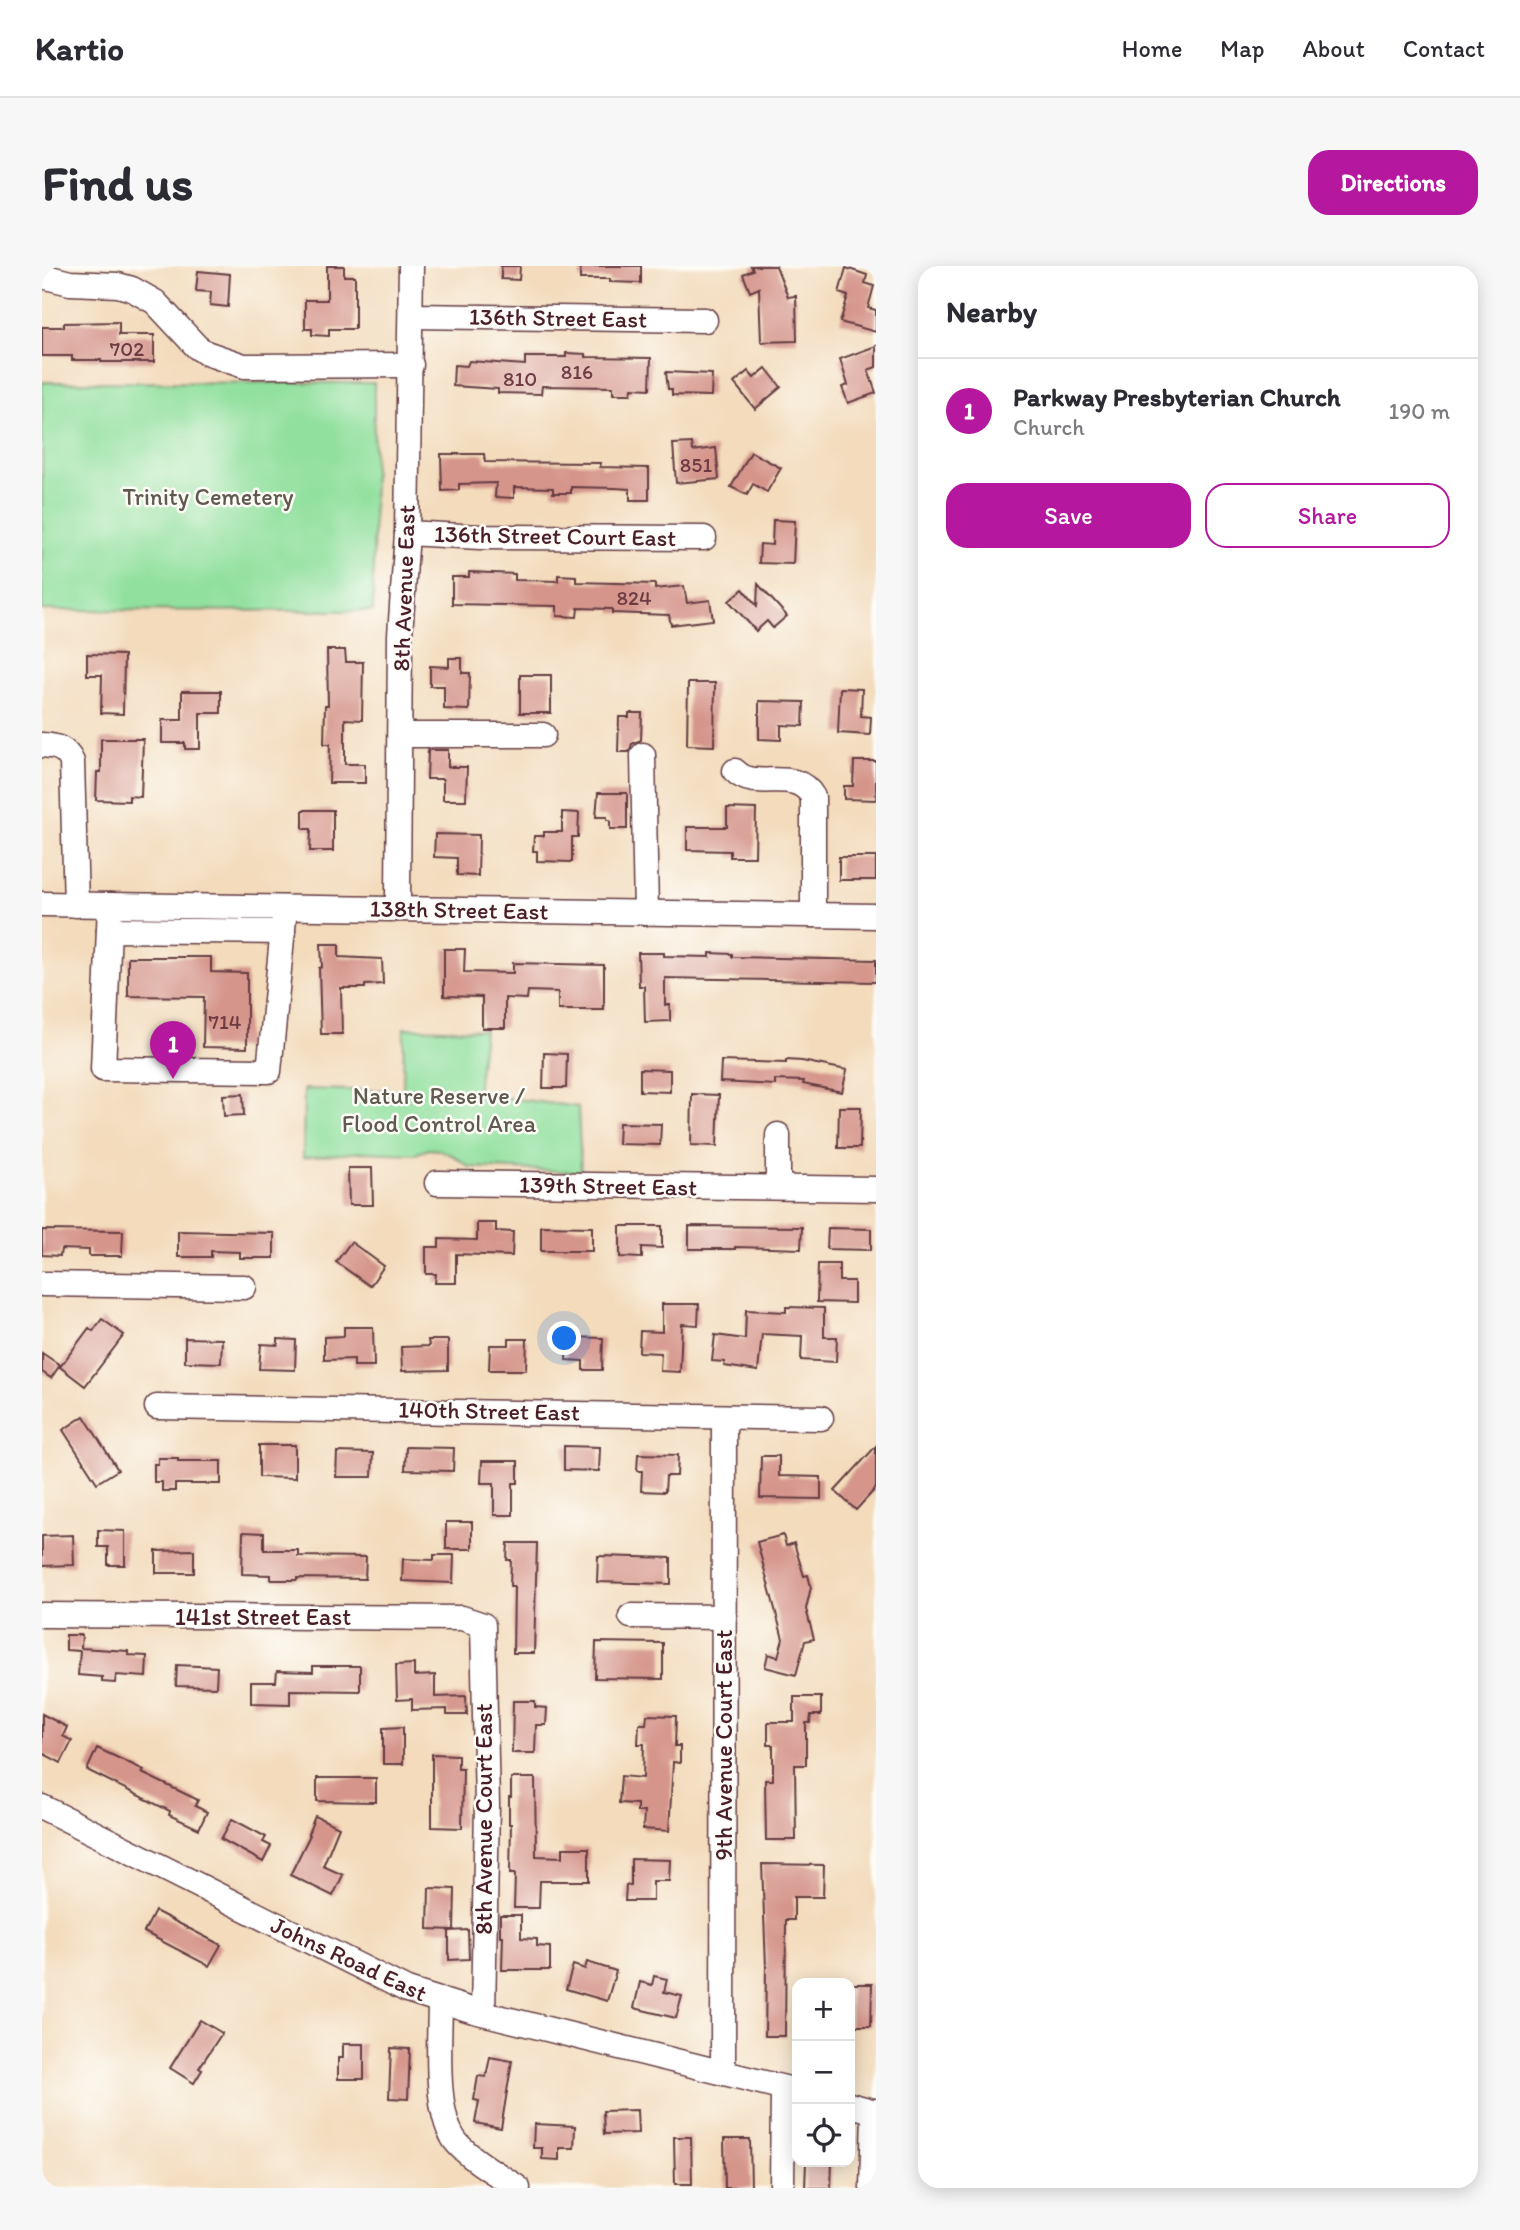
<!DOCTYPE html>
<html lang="en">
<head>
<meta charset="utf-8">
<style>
  :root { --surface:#fff; --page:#f7f7f7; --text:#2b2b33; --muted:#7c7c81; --line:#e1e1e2; --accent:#b5179e }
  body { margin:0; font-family:Itim,sans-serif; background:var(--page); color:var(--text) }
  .controls { position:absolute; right:21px; bottom:21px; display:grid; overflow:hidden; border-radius:14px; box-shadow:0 4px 18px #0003 }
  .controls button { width:63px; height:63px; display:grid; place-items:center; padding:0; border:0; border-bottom:2px solid var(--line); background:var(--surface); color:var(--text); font:35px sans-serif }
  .you { position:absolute; left:523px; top:1073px; width:24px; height:24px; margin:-18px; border:5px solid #fff; border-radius:50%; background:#1a73e8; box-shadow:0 0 0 10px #1a73e833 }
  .badge { display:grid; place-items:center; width:46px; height:46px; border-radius:50%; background:var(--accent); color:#fff; font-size:23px; font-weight:700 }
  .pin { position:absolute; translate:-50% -58px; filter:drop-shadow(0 2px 4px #0008) }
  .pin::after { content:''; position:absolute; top:37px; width:24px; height:21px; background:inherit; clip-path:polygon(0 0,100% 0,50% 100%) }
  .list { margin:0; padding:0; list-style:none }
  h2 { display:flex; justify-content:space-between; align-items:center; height:91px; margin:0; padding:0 28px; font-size:30px }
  h2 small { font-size:23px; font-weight:400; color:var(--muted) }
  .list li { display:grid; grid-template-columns:46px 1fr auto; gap:21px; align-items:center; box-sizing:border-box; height:105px; padding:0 28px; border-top:2px solid var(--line) }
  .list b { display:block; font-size:26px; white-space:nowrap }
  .list p { margin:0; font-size:23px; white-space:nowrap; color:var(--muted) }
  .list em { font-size:23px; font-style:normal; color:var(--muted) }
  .actions { display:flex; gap:14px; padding:21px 28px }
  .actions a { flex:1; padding:16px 0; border:2px solid var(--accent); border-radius:21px; text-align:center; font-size:24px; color:var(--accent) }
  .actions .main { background:var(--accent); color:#fff }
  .icon { flex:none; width:38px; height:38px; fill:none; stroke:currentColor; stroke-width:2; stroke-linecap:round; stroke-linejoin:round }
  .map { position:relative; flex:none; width:834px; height:1922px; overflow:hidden; border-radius:21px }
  header { display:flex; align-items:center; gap:42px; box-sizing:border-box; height:98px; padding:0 35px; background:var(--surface); border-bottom:2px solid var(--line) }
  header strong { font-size:33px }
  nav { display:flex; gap:38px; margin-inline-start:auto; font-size:24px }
  .intro { display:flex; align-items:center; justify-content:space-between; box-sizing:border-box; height:168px; padding:0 42px }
  h1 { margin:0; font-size:49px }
  .button { padding:18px 32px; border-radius:21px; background:var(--accent); color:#fff; font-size:24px; font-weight:700 }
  main { display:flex; gap:42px; padding:0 42px }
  aside { flex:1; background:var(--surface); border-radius:21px; box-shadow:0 4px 18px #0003 }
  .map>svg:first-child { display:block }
</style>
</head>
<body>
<header>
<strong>Kartio</strong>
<nav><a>Home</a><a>Map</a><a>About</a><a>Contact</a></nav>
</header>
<div class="intro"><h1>Find us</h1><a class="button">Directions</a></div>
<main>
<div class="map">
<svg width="834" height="1922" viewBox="0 0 834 1922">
  <rect width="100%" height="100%" fill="#fdfcf7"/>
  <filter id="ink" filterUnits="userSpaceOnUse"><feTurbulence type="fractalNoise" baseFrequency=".0143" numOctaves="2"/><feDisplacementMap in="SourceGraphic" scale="14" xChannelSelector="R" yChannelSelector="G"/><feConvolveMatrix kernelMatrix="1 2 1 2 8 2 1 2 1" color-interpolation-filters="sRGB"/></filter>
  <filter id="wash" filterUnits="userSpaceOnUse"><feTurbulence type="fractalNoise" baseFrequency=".00686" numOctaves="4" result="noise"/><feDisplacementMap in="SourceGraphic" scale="28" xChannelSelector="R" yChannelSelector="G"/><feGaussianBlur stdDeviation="1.57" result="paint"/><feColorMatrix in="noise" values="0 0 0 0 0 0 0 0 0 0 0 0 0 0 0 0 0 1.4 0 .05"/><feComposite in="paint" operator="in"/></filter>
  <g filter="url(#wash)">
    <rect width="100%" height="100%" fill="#f3dbbc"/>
    <g fill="#91e09e" stroke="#6e8064" stroke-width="2">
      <path d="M0,116L332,117L331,345L0,344Z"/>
      <path d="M362,762L442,764L435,828L536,841L539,906L427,901L412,890L397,884L387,883L373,888L320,886L261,892L262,823L361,825Z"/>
    </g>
    <g id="blocks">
      <g fill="#d5958b">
        <path d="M285,0H302V10H313V63H287V70L270,69V63H263V34H285Z"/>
        <path d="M459,0H478L477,14L459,13Z"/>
        <path d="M538,0H599V17L568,16V13H538Z"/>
        <path d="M709,0H734L746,31L754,30L755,75L719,76L717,22L708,26L701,8L711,4Z"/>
        <path d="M804,2L825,9L823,17L832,20L826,42L834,44V66L798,56L806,30L797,27Z"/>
        <path d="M156,5L188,8L186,41L168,39L169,26L154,25Z"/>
        <path d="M77,56V69H112V96H59V94H30V90H0V61H22V57Z"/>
        <path d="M834,80V101L826,104L834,127L806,137L800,121L806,119L798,93Z"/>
        <path d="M524,87L544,88V91L609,92L608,123L590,122L589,128H571V121L500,120L499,128L456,127V123L411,120L412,99L425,100L427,95L483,99V91H524Z"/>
        <path d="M724,102L739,121L713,143L692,117L706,105L712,112Z"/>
        <path d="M624,106L670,108L669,130L630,129V123H626Z"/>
        <path d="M650,177L651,185L674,182L677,213L634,217L631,178Z"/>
        <path d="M709,186L739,202L725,226L711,218L705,229L689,221Z"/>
        <path d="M399,188H442L443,196L559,197L558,201L607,202V234H588V223L573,222L529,221V227H511V222L472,221V232L453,231L454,217L417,218V224L400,225Z"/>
        <path d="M731,254L753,255L751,298L717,297L718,278L730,279Z"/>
        <path d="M427,306L473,308V314L516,315V309L534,310V316L613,318V323L642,320L645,337L668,334L671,354L629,359L627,349L570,347V343L536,342L535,351L515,350V340L410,338V311H427Z"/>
        <path d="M716,318L745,350L731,362L725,355L714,365L687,335L701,323L715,340Z"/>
        <path d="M285,384H303L304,396H321L320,454L303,453V498H323V517H287L288,478H282L283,439H286Z"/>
        <path d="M45,388L82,389L81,448L59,447L60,409H45Z"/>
        <path d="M407,392H420V407H428L427,444L402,443V420H388V400L407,401Z"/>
        <rect x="478" y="409" width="31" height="38"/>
        <path d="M646,417H673L672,480L645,479Z"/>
        <path d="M798,422L820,423L819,450L829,451L828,469L796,467Z"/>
        <path d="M140,425H179V447H158V483H143V477H120V454H140Z"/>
        <path d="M717,435L762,436L761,460L739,459V474L717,473Z"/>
        <path d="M587,447H600L599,474L590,478L587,486H576L577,451H587Z"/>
        <path d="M59,473H101L99,531L87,530V535L54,534L55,506H59Z"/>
        <path d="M386,484H406V501H425L424,534H401V513H385Z"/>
        <path d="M812,495H834V534L802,533V520H811Z"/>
        <path d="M556,527H585V563H568V554H565V551H554Z"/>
        <path d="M685,542L714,543L713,591H688V585L645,584V561H685Z"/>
        <path d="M261,544H291V585H268L269,563H261Z"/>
        <path d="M520,546L537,547L536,571H530V596L495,595V585H491L492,570H502V566H520Z"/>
        <path d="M393,568L437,569L436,610L415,609V592L392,591Z"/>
        <rect x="797" y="591" width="37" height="23"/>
        <path d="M279,678H297V691L340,693L341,718L323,719V722H299L300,768H279L277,702L280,701Z"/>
        <path d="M402,683H423L422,706L471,707V697L562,699V744H516V726L486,725L485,733L463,732V762H440V731L402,730Z"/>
        <path d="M596,687H622V690L668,691V687L690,688V691L834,694V716L623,712V739H628V755L603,756L602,720H597Z"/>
        <path d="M86,691H169V706L205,707V782L161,781L162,731L86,730Z"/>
        <path d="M502,787L525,788L524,822H501Z"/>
        <path d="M744,794L760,795L805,804L800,826L761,818L762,815L733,814V819L678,816L679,795L744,797Z"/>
        <path d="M598,803L628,804V826L598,825Z"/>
        <path d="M201,828L202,849L182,850L181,829Z"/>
        <path d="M650,828L677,829L675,880L649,879Z"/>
        <path d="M797,841H819L818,882H796Z"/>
        <path d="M577,857L619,858L618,879L576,878Z"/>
        <path d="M306,902H330L331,939H307Z"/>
        <path d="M435,957H454V965L471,966L470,990L414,988V1017H393L394,1008H384V981H397V973L435,974Z"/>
        <path d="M499,960L550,961V985H499Z"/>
        <path d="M578,960H620V982L600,981V992L578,991Z"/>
        <path d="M647,960L760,961L759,983L693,981V983H647Z"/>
        <path d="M786,962L829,963V984L785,983Z"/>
        <path d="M0,964L81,965L80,990H47V984L19,983L18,990L0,989Z"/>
        <path d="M136,965L232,967V992H198V986L169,985V991H136Z"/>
        <path d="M309,976L342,1000L328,1020L294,996Z"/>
        <path d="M776,998H797V1015H812V1037L775,1036Z"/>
        <path d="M620,1038H657L656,1059L640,1058L638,1106L618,1105L619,1087L597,1086L598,1065L620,1066Z"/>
        <path d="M744,1041L782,1042V1071H795L794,1096L759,1094L760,1070L720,1068L716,1105L682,1100L683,1096L670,1095L673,1069L703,1073L704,1044L744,1046Z"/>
        <path d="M60,1053L82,1069L43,1120L18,1101L47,1062L51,1065Z"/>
        <path d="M302,1061H331L332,1100H312V1093L282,1094V1071L302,1070Z"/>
        <path d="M525,1071L561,1072L560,1104H541V1095L524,1094Z"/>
        <path d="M143,1072L180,1073L179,1097L143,1096Z"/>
        <path d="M236,1073L254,1074L253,1104L217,1103L219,1078L236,1079Z"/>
        <path d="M467,1073H485L484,1104H447L448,1079H467Z"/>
        <path d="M386,1074H406V1104L360,1105L359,1081L387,1080Z"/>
        <path d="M0,1087L18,1099L9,1112L0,1106Z"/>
        <path d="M42,1150L76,1204L55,1217L21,1164Z"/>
        <path d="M217,1179H253V1212L217,1211Z"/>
        <path d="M522,1180L558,1181L557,1205L522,1204Z"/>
        <path d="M834,1180V1222L814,1244L793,1225Z"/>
        <path d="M364,1181L412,1182L411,1205L363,1204Z"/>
        <path d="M295,1186L331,1187L330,1211H294Z"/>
        <path d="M596,1188L636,1189L635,1210H624L623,1226L599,1225L600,1205H595Z"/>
        <path d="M719,1190H737V1210L779,1211V1233L718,1232Z"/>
        <path d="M116,1192H136V1195H179V1218H133V1225H120V1216H112V1198H116Z"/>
        <path d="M440,1195H476V1217H471V1249H452V1217H439Z"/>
        <rect x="404" y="1256" width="26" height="27"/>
        <path d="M56,1264L83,1265V1299H66V1281H56Z"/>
        <path d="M201,1266L222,1267V1284H256V1290L324,1291L323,1313L255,1312V1314H229V1309L200,1308Z"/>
        <path d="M31,1269L32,1299L0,1300V1270Z"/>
        <path d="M741,1269L744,1280L752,1277L762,1310L766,1309L769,1321L764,1343L772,1373L763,1375L754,1409L723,1401L726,1388L736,1391L741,1373L715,1276Z"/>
        <path d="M466,1277H495L492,1387H471L472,1320H468L469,1294H465Z"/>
        <path d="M152,1284V1307H114V1285Z"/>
        <path d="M392,1289H412L411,1317L360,1315L361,1293L392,1294Z"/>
        <path d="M556,1290L629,1292V1318L555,1316Z"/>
        <path d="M24,1369H40L39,1382L86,1385V1389L105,1390L104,1411L74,1409L73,1417L60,1416V1411L36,1409L38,1385L24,1384Z"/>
        <path d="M554,1376L621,1377V1413L553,1412Z"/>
        <path d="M372,1398V1410L393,1409V1431L424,1430L425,1449H405V1443L370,1444V1433L355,1434L354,1399Z"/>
        <path d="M135,1399L175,1401L174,1421L134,1420Z"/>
        <path d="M271,1400H318V1425L248,1424V1438L209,1437V1416H234L235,1405L271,1406Z"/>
        <path d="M752,1431H779V1449H769L768,1457H764V1499H753L754,1574H724L723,1514H731V1479H726V1456H752Z"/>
        <path d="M471,1435H493V1441L505,1442L504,1459H494L493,1487H470Z"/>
        <path d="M0,1448L25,1461L21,1470L30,1475L19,1497L0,1487Z"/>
        <path d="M605,1449L634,1450L633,1480H638V1497L631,1496L627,1565L601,1563L602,1546H595V1538L577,1537L579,1510L601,1512L602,1478H596L597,1458H604Z"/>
        <path d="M361,1461V1498H341V1462Z"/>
        <path d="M55,1482L102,1504L100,1507L156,1534L153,1540L165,1546L157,1563L127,1549L128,1545L45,1504Z"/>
        <path d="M390,1488L416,1489V1503H421L420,1562L390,1561Z"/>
        <path d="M275,1512H334V1536L275,1535Z"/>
        <path d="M469,1512H493L494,1590L521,1591V1582H547V1615H498L497,1642H472L473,1608H468L469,1558H467V1531H469Z"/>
        <path d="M273,1550L297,1561L281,1600L301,1609L291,1630L248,1609L268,1569L266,1568Z"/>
        <path d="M190,1553L224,1571L221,1576L229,1580L221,1596L179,1573Z"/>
        <path d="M589,1593L628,1594L627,1615H611V1635H583L584,1619H589Z"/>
        <path d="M720,1598L782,1599L781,1631H752V1654H744L743,1770H723L724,1701Z"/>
        <path d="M387,1622L413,1623L412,1664L386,1663Z"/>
        <path d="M113,1645L179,1679L167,1700L102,1666Z"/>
        <path d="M458,1649H479V1672L495,1673V1680L508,1681V1704H460L461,1670H458Z"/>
        <path d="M426,1664L427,1693L407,1694V1665Z"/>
        <path d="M545,1696L574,1705L565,1735L524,1723L531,1699L543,1703Z"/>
        <path d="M612,1710L625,1713L622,1726L640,1730L634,1752L592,1742L598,1716L610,1719Z"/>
        <path d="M808,1718H830L829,1760H808Z"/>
        <path d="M158,1754L180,1767L157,1802L160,1804L152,1817L128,1802Z"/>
        <path d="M301,1778H322V1813H296V1792H301Z"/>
        <path d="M349,1782L368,1783L366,1833L347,1832Z"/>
        <path d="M448,1791L470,1795L459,1862L433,1857L437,1835L432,1834L436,1810L444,1811Z"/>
        <path d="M595,1844L596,1867L562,1868L561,1845Z"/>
        <path d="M492,1858L533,1860L532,1882H517V1894L500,1893V1882H491Z"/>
        <path d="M632,1871H649L650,1918H633Z"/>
        <path d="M682,1873H708L709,1922H683Z"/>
        <path d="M764,1896H790L789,1922H763Z"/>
      </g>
    </g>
  </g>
  <g filter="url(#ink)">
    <use href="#blocks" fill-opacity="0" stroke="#633b41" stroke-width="2"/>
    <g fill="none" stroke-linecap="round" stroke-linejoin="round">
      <defs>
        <g id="minor">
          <path d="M0,10L28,17L76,19L90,23L113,36L155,81L164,87L202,100L369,99"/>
          <path d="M370,50L663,54"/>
          <path d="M365,267L438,271L662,272"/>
          <path d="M358,469H501"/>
          <path d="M0,479C14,480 24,482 30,496L34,639"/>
          <path d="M601,489L604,647"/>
          <path d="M693,505C714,527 753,499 771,531V649"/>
          <path d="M0,638L834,650"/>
          <path d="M68,639L61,803L227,805L243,642"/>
          <path d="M354,643L356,631L358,369L365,267L369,0"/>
          <path d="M67,664L241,666"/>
          <path d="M736,869V921"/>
          <path d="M395,917L834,923"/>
          <path d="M0,1018L202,1021"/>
          <path d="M115,1141L779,1152"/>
          <path d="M0,1349L420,1352L441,1359L445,1539L441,1747"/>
          <path d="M589,1350L682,1351"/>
          <path d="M0,1541L365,1724L432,1745L755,1825"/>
          <path d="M398,1734C398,1772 391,1849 415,1877C432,1896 456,1908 476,1922"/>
          <path d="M681,1807L682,1151"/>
          <path d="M808,1839L834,1846"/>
          <path d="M740,1922L741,1822"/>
          <path d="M830,1922L832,1845"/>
        </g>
      </defs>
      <use href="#minor" stroke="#633b41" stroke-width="27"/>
      <use href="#minor" stroke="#fff" stroke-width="24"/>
    </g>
  </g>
  <g text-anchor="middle" stroke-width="5" stroke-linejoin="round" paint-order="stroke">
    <g font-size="21" fill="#6d3c43">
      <text x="85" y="90">702</text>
      <text x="535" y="113">816</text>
      <text x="478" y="120">810</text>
      <text x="654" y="206">851</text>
      <text x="592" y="339">824</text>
      <text x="183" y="763">714</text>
    </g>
    <g font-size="24" fill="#4a1f2b" stroke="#fdfcf7">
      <text transform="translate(516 52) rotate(1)" y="8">136th Street East</text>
      <text transform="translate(513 270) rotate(1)" y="8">136th Street Court East</text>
      <text transform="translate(362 322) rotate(-88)" y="8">8th Avenue East</text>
      <text transform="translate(417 644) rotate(1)" y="8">138th Street East</text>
      <text transform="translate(566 920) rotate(1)" y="8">139th Street East</text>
      <text transform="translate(447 1145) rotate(1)" y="8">140th Street East</text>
      <text x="221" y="1359">141st Street East</text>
      <text transform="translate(682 1479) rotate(-90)" y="8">9th Avenue Court East</text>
      <text transform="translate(442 1553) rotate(-90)" y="8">8th Avenue Court East</text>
      <text transform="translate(307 1693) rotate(25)" y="8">Johns Road East</text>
    </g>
    <g font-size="24" fill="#5f594e" stroke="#fdfcf7">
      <text x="166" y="239">Trinity Cemetery</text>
      <text x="397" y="838">Nature Reserve /<tspan x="397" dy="28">Flood Control Area</tspan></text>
    </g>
  </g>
</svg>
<div class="controls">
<button>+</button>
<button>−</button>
<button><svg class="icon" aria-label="locate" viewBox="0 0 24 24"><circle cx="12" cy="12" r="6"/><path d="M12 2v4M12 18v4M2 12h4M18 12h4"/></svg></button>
</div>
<div class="you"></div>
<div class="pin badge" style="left:131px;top:813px">1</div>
</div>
<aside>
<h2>Nearby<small></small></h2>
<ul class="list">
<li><span class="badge">1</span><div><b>Parkway Presbyterian Church</b><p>Church</p></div><em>190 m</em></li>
</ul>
<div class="actions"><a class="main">Save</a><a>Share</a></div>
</aside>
</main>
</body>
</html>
